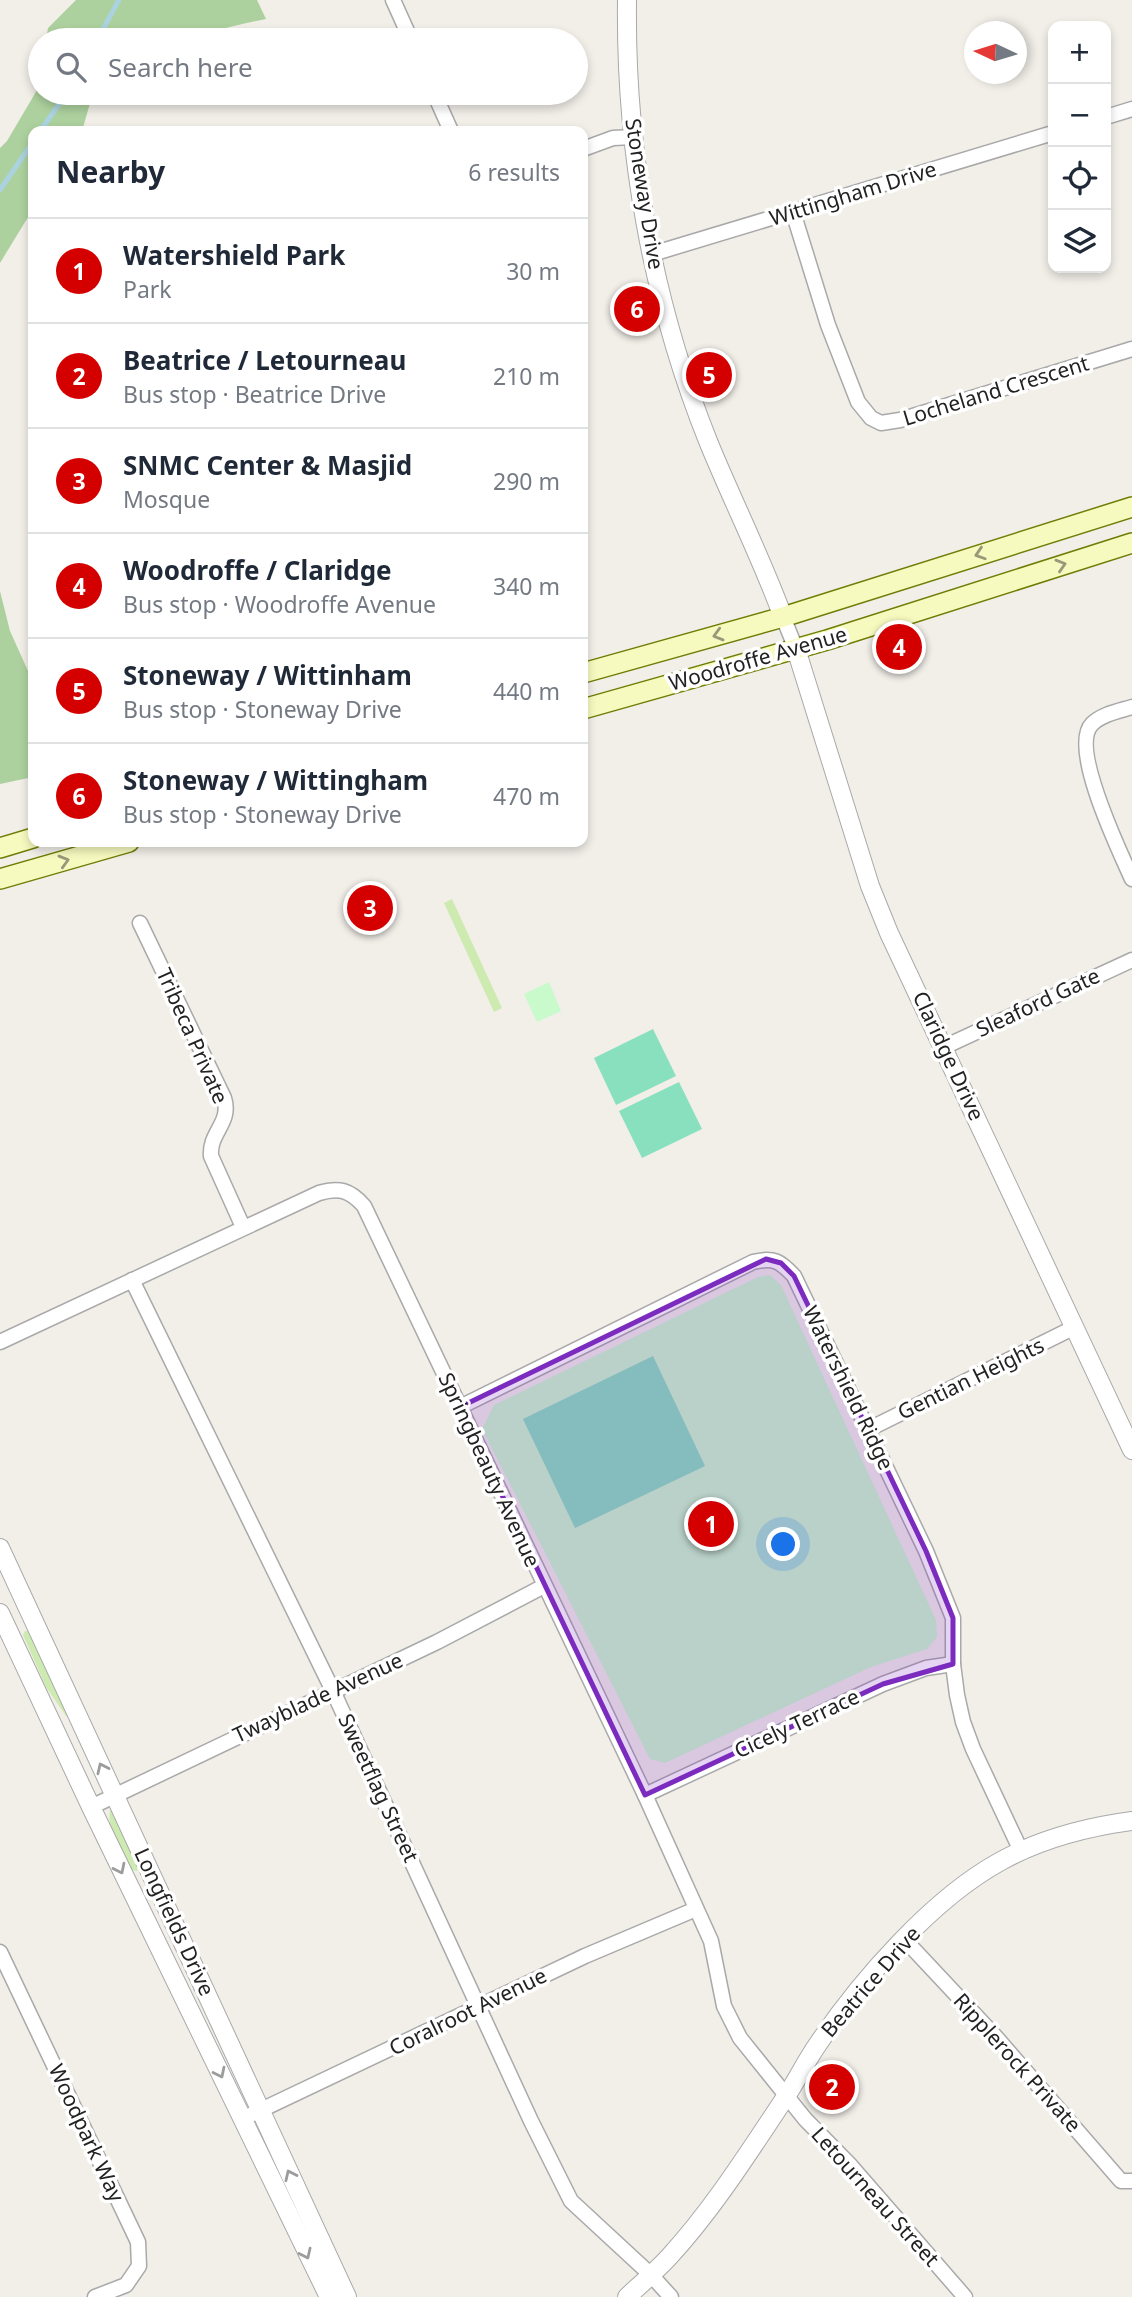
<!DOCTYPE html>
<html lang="en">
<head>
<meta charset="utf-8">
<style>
  :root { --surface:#fff; --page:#f2f2f3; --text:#1f2937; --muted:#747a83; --line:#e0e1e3; --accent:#d40000 }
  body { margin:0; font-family:"Noto Sans",sans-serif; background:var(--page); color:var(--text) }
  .controls { position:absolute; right:21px; top:21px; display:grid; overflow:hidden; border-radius:14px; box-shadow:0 4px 10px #0003 }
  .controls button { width:63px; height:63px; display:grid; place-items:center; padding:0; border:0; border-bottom:2px solid var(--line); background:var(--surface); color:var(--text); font:35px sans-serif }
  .compass { position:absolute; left:964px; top:21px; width:63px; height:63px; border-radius:50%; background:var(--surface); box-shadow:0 4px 10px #0003; rotate:274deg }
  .you { position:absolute; left:784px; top:1545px; width:24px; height:24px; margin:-18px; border:5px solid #fff; border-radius:50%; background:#1a73e8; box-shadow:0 0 0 10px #1a73e833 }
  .badge { display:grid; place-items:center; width:46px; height:46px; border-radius:50%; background:var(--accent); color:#fff; font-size:23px; font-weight:700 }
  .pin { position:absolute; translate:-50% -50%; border:4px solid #fff; box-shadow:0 2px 7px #0006 }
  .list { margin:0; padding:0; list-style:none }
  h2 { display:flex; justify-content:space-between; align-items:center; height:91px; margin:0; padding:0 28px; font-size:30px }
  h2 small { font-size:23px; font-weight:400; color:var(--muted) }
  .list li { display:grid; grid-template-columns:46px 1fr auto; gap:21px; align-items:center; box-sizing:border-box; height:105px; padding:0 28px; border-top:2px solid var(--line) }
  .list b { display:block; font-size:26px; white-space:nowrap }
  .list p { margin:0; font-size:23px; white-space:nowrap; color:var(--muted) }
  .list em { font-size:23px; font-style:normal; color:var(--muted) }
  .icon { flex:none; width:38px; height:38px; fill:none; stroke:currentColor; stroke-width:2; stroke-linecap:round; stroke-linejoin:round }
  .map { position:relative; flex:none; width:1132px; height:2297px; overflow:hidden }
  .search { position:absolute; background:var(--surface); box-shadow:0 4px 10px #0003; left:28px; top:28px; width:560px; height:77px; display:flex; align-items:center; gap:18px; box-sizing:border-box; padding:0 24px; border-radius:38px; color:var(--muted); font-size:26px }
  .panel { position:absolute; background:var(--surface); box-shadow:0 4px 10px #0003; left:28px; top:126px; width:560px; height:721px; border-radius:14px }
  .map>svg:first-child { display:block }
</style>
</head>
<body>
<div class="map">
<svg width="1132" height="2297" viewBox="0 0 1132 2297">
  <rect width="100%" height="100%" fill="#f2efe9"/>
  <g fill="#cdebb0">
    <path d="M452,899L502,1008L494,1012L444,903Z"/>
    <path d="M25,1631H29L69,1713L66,1716L46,1687L23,1635Z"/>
    <path d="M110,1810H113L140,1869L139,1871L131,1870C122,1852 106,1830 110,1810Z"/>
  </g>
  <g fill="#add19e">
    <path d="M76,0H257L266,19C229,26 192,38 155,40C119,42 82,40 46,40L48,28Z"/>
    <path d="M40,85V93H93L82,131H33V209L0,263V148L7,141Z"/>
    <path d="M0,591L10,631L33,682V777L0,784Z"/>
  </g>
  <g fill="#c8facc">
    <path d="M549,982L561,1011L537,1022L524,994Z"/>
    <path d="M770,1275L781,1285L936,1620L937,1637L927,1649L871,1667L665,1763L650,1759L482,1429L494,1405L758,1277Z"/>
  </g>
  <g fill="#88e0be">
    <path d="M653,1029L676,1076L616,1105L594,1058Z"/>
    <path d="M679,1082L702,1129L642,1158L619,1111Z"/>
    <path d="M653,1356L705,1466L575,1528L523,1419Z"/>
  </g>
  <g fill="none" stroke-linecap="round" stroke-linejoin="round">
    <g stroke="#aad3df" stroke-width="5">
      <path d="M97,40L119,0"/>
      <path d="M40,131L67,93"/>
      <path d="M0,190L33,142"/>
    </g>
    <defs>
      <g id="minor">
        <path d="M393,0L411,40"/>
        <path d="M434,93L451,131"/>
        <path d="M1106,117L1132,109"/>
        <path d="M583,149L613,138L633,137"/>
        <path d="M793,212L828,325L858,402L871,418L881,423L900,420L1132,349"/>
        <path d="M652,254L1053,133"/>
        <path d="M783,617L796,649"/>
        <path d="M1132,707C1119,711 1102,714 1092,724C1069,747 1120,852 1132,879"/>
        <path d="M140,923L224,1098C232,1123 209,1132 211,1156L243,1227"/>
        <path d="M944,1047L1132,960"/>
        <path d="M132,1280L333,1691L531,2121L571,2201L651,2275L671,2297"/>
        <path d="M0,1342L319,1193C339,1187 350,1190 364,1206L645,1795L711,1941L724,2006L740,2038L805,2119L851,2166L965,2297"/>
        <path d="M460,1407L753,1262C774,1257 780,1261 794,1276L926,1551L953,1618V1664L957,1695L963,1722L973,1749L1021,1851"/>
        <path d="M867,1430L1075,1327"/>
        <path d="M645,1795L883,1684L926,1668L953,1664"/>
        <path d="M91,1807L437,1642L544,1586"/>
        <path d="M904,1939L995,2036L1121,2181H1132"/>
        <path d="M0,1952L138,2242L139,2266L126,2285L95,2297"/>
        <path d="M242,2119L585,1956L696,1909"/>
      </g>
      <g id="tertiary">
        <path d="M627,0C625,150 652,301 708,441C732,500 761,557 783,617"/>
        <path d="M796,649L870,886L889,933L1132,1450"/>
        <path d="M0,1548L347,2297"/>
        <path d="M0,1613L91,1807L329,2297"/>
        <path d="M627,2297C641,2284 656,2271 669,2257C713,2209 749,2152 785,2098C797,2080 806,2061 818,2044C861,1980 933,1898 1001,1861C1041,1839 1087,1827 1132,1821"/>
      </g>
      <g id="secondary">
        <path d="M583,673L783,617L1132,507"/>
        <path d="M583,709L827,640L1132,543"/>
        <path d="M0,848L33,838"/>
        <path d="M0,879L129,842"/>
      </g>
    </defs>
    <use href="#minor" stroke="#a9a9a9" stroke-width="17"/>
    <use href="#tertiary" stroke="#a9a9a9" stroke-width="20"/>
    <use href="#secondary" stroke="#707d05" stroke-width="22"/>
    <use href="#minor" stroke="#fff" stroke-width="14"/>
    <use href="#tertiary" stroke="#fff" stroke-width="18"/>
    <use href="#secondary" stroke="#f7fabf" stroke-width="19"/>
  </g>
  <defs><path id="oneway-chevron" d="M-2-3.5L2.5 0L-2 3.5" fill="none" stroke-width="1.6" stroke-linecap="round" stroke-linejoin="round" transform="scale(1.75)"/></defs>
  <g stroke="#979978">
    <use href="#oneway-chevron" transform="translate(980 554) rotate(162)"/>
    <use href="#oneway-chevron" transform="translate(1061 565) rotate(-17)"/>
    <use href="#oneway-chevron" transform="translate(718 635) rotate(164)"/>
    <use href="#oneway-chevron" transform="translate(64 861) rotate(-16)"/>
  </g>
  <g stroke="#9c9c9c">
    <use href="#oneway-chevron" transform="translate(102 1768) rotate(-115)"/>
    <use href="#oneway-chevron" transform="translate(120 1869) rotate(64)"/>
    <use href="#oneway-chevron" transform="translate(220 2073) rotate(64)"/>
    <use href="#oneway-chevron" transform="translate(290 2175) rotate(-115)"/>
    <use href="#oneway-chevron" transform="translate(306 2254) rotate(65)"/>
  </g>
  <path fill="#7b2cbf" fill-opacity="0.2" stroke="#7b2cbf" stroke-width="5" stroke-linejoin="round" d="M766,1259L781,1263L794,1276L926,1551L953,1618V1664L883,1684L645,1795L460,1407Z"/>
  <g text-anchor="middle" stroke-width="7" stroke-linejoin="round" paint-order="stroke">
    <g font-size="21" fill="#222" stroke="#fff">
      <text transform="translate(644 194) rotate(81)" y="7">Stoneway Drive</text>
      <text transform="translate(853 194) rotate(-17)" y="7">Wittingham Drive</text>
      <text transform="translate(996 391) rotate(-17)" y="7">Locheland Crescent</text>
      <text transform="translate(758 659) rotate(-16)" y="7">Woodroffe Avenue</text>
      <text transform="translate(1038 1003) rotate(-25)" y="7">Sleaford Gate</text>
      <text transform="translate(192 1036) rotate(66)" y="7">Tribeca Private</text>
      <text transform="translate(948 1056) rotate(65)" y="7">Claridge Drive</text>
      <text transform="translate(971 1379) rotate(-26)" y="7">Gentian Heights</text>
      <text transform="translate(848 1388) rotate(64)" y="7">Watershield Ridge</text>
      <text transform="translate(489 1470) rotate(65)" y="7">Springbeauty Avenue</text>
      <text transform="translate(318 1698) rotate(-25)" y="7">Twayblade Avenue</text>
      <text transform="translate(797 1724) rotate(-25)" y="7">Cicely Terrace</text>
      <text transform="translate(378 1788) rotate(65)" y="7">Sweetflag Street</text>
      <text transform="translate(174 1922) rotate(65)" y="7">Longfields Drive</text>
      <text transform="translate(871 1982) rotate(-49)" y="7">Beatrice Drive</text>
      <text transform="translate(468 2012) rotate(-26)" y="7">Coralroot Avenue</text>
      <text transform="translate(1017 2063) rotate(48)" y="7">Ripplerock Private</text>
      <text transform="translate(86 2133) rotate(65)" y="7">Woodpark Way</text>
      <text transform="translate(875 2197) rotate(48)" y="7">Letourneau Street</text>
    </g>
  </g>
</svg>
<div class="controls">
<button>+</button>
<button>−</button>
<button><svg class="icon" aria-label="locate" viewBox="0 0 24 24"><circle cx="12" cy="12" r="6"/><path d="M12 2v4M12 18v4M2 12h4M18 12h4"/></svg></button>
<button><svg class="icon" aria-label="layers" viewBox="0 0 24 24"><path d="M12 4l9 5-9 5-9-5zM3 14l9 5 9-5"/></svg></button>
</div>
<svg class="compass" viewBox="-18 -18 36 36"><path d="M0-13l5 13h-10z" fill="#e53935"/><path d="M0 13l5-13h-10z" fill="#747a83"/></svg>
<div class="you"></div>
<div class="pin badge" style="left:711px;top:1524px">1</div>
<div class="pin badge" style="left:832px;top:2087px">2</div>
<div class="pin badge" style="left:370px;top:908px">3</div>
<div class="pin badge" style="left:899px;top:647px">4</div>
<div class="pin badge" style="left:709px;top:375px">5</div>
<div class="pin badge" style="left:637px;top:309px">6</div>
<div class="search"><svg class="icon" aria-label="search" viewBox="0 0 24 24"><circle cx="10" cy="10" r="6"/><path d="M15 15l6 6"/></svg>Search here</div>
<section class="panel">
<h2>Nearby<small>6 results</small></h2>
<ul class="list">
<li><span class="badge">1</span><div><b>Watershield Park</b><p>Park</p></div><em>30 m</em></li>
<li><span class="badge">2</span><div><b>Beatrice / Letourneau</b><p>Bus stop · Beatrice Drive</p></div><em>210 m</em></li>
<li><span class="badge">3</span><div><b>SNMC Center &amp; Masjid</b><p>Mosque</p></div><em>290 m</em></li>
<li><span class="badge">4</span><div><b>Woodroffe / Claridge</b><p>Bus stop · Woodroffe Avenue</p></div><em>340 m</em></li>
<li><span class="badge">5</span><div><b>Stoneway / Wittinham</b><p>Bus stop · Stoneway Drive</p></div><em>440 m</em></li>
<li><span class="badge">6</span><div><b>Stoneway / Wittingham</b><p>Bus stop · Stoneway Drive</p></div><em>470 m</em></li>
</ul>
</section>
</div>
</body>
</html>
